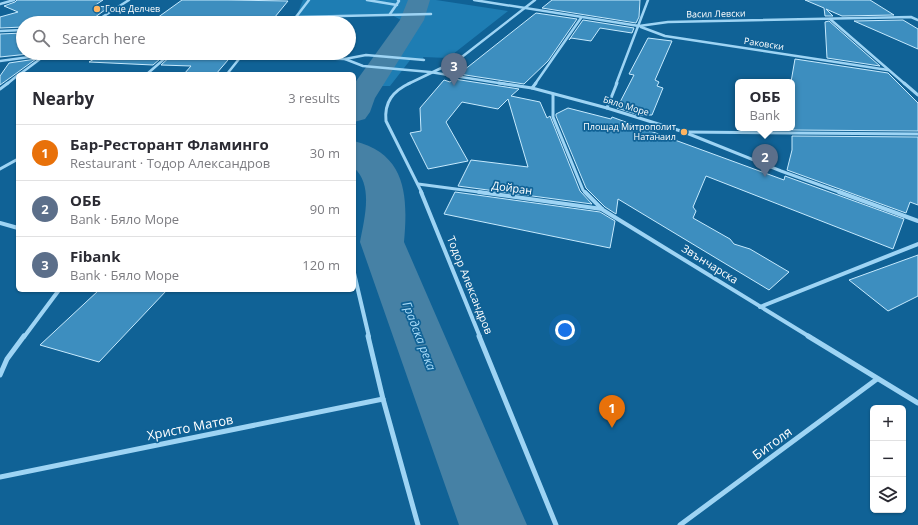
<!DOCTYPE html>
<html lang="en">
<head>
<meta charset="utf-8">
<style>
  :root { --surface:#fff; --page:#f7f7f7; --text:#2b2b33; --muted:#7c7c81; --line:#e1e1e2; --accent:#8a6948 }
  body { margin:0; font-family:"Open Sans",sans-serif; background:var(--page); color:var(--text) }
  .controls { position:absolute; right:12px; bottom:12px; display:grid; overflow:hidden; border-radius:6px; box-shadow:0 1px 3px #0004 }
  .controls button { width:36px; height:36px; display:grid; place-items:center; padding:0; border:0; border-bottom:1px solid var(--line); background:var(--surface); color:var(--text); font:20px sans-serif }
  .you { position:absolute; left:565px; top:330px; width:14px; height:14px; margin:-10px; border:3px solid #fff; border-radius:50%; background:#1a73e8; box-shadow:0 0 0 6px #1a73e833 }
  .badge { display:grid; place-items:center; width:26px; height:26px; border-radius:50%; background:var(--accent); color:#fff; font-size:13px; font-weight:700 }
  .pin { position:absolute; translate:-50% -33px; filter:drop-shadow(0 1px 2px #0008) }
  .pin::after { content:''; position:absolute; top:21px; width:14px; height:12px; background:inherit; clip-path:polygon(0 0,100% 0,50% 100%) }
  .popup { position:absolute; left:735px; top:79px; width:60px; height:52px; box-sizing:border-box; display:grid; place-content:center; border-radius:6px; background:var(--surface); filter:drop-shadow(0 1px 3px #0005); font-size:13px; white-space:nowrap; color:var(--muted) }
  .popup b { font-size:15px; color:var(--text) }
  .popup::after { content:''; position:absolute; left:50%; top:100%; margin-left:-8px; border:8px solid transparent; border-top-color:var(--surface) }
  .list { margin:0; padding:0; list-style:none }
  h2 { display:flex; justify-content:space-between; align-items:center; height:52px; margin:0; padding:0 16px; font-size:17px }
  h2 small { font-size:13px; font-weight:400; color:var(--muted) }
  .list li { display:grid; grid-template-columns:26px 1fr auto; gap:12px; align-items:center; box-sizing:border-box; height:56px; padding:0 16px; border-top:1px solid var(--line) }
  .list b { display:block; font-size:15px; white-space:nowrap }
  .list p { margin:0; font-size:13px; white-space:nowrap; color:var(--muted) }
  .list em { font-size:13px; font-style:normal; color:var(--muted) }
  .icon { flex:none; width:22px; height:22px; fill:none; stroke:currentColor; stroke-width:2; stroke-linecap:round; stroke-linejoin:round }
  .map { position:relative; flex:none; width:918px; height:525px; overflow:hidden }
  .search { position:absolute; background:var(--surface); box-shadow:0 1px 3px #0004; left:16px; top:16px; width:340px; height:44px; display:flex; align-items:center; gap:10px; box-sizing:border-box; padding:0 14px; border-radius:22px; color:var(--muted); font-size:15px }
  .panel { position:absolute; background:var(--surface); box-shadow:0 1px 3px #0004; left:16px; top:72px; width:340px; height:220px; border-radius:6px }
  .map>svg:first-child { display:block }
</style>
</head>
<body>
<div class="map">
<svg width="918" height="525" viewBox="0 0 918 525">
  <rect width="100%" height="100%" fill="#106296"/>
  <path fill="#1e7db3" d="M303,0H436L508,11L448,58L423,57L424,60L411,59L390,86H358L362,78L384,51L401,20L390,14L296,17Z"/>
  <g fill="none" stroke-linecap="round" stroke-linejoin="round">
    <g fill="#4681a5" fill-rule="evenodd">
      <path d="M408,0H430L424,20L375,98L370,112L365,119L354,122V84L400,20Z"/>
      <path d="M354,141C407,154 408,197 404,242L527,525H459L360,242C364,220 374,185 354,168Z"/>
    </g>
  </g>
  <g fill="#3d8ebf" stroke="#c6eafe">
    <path d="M17,0H103L94,6L109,7L87,23H23V27L0,28V17L18,12L4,6L15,2Z"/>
    <path d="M182,0H228L288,1L270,23H150Z"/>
    <path d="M552,0H640L639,17L636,23L542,8Z"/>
    <path d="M805,0H870L894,15L842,16L826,9L833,16H825L824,8Z"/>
    <path d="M536,13L577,19L548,61L524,84L459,74Z"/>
    <path d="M583,20L634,28L632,33L600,28L591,41L571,38L569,40Z"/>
    <path d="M903,20L918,29V49L854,21Z"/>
    <path d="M829,21L880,66L827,58L825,22Z"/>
    <path d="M23,33V53H38L0,57V34Z"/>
    <path d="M648,38L672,41L655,80L659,82L657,86L663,88L652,115H639L617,108L634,75L629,74Z"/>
    <path d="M104,53H167L153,65L89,62Z"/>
    <path d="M174,53H234L216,74H184L191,66L161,65Z"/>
    <path d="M36,59L7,80L0,85V76L9,63Z"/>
    <path d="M795,59L888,73L918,103V131L792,130L791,82Z"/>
    <path d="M454,79L519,89L511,96L540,102L547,118L550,116L580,191L592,204L458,186L471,160L528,167L508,99L498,109L462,102L446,122L468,161L428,169L410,133L421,131L420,108L444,80L450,82Z"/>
    <path d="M568,108L611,119L612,117L784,180L785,176L904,219L893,249L706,176L693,207L696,211L693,218L730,239L734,244L750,249L789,272L769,290L618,199L616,214L605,207L586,188L556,116V114Z"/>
    <path d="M792,136L918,137V205L910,202L906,213L787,170L792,150Z"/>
    <path d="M455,192L600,212L615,221L610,248L444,214Z"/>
    <path d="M918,255V296L888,311L849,280Z"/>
    <path d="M99,290H167L99,362L40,345Z"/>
  </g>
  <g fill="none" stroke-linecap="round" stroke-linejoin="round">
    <g stroke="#9ed4f4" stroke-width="2.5">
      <path d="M367,0L397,5"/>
      <path d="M474,0L639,26L668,22L911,17L918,20"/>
      <path d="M0,4L14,0"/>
      <path d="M390,14L399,1L398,0"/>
      <path d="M296,17L431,14"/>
      <path d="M296,17L309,0"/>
      <path d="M830,19L905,84"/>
      <path d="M93,23L129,0"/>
      <path d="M641,27L665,36L888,70"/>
      <path d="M0,31L23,30"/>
      <path d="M305,58L345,59L366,55L424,60"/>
      <path d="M345,59L363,66L430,72L505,84"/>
      <path d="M0,61L44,55"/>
      <path d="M20,74L48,53"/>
      <path d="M147,74L171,53"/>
      <path d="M227,74L243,54L239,53"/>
      <path d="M7,84L18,75"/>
      <path d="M408,84L458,60L535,0"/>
      <path d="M535,84L581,18"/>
      <path d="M616,84L648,0"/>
    </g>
    <g stroke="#9ed4f4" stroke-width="3">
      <path d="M410,83C393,91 384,102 386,121L422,193"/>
      <path d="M499,83L532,88L607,108L684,132L781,171L842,193"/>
      <path d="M904,83L918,95"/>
      <path d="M532,88L536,83"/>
      <path d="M0,89L8,83"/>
      <path d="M553,94V117L583,190L586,193"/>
      <path d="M607,108L617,83"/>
      <path d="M686,132L918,134"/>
      <path d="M0,169L18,159"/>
      <path d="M418,184L486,193"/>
    </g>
    <g stroke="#9ed4f4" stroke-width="4">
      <path d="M421,192L480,337"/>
      <path d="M479,192L602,209"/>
      <path d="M585,192L603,210L810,337"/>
      <path d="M839,192L918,221"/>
      <path d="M0,223L18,228"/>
      <path d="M354,273L369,337"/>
      <path d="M760,307L918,244"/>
      <path d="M24,337L59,290"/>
    </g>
    <g stroke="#9ed4f4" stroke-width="5">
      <path d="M368,336L383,399L418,525"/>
      <path d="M479,336L556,525"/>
      <path d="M808,336L918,403"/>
      <path d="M0,375L7,359L24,336"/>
      <path d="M0,477L383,399"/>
      <path d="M680,525L877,379"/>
    </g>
  </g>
  <g fill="#ffb561" stroke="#106296" stroke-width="1.5">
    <circle cx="97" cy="9" r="4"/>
    <circle cx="684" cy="132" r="4"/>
  </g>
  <g text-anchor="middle" stroke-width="3.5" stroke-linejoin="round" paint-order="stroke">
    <g font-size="9" fill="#fff" stroke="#106296" text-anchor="start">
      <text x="105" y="12">Гоце Делчев</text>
      <text x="676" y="130" text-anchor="end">Площад Митрополит<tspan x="676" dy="10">Натанаил</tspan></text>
    </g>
    <g font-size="9" fill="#fff" stroke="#106296">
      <text transform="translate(716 14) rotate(-1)" y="3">Васил Левски</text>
      <text transform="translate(764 44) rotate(9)" y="3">Раковски</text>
      <text transform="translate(626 106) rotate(17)" y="3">Бяло Море</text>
    </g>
    <g font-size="11" fill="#fff" stroke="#106296">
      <text transform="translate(512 188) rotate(8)" y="4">Дойран</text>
      <text transform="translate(710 264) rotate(32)" y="4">Звънчарска</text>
      <text transform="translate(470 285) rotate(68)" y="4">Тодор Александров</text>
    </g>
    <g font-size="12" font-style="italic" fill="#abdefb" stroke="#106296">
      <text transform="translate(419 336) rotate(69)" y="4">Градска река</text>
    </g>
    <g font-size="13" fill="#fff" stroke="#106296">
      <text transform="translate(190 427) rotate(-11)" y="5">Христо Матов</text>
      <text transform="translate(772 443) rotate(-36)" y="5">Битоля</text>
    </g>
  </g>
</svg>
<div class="controls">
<button>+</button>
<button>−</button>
<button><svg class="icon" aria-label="layers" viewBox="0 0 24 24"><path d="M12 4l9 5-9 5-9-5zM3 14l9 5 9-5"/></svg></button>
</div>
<div class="you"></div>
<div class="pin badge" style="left:612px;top:428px;background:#e8710a">1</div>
<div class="pin badge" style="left:765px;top:177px;background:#5c6f8a">2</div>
<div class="popup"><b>ОББ</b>Bank</div>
<div class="pin badge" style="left:454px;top:86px;background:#5c6f8a">3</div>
<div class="search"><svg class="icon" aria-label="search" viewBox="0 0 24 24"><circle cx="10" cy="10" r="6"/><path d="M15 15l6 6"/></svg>Search here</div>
<section class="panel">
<h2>Nearby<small>3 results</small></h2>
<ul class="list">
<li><span class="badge" style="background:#e8710a">1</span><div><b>Бар-Ресторант Фламинго</b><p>Restaurant · Тодор Александров</p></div><em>30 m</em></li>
<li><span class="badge" style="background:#5c6f8a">2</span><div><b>ОББ</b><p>Bank · Бяло Море</p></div><em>90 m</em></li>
<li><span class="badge" style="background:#5c6f8a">3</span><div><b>Fibank</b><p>Bank · Бяло Море</p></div><em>120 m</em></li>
</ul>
</section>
</div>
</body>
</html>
